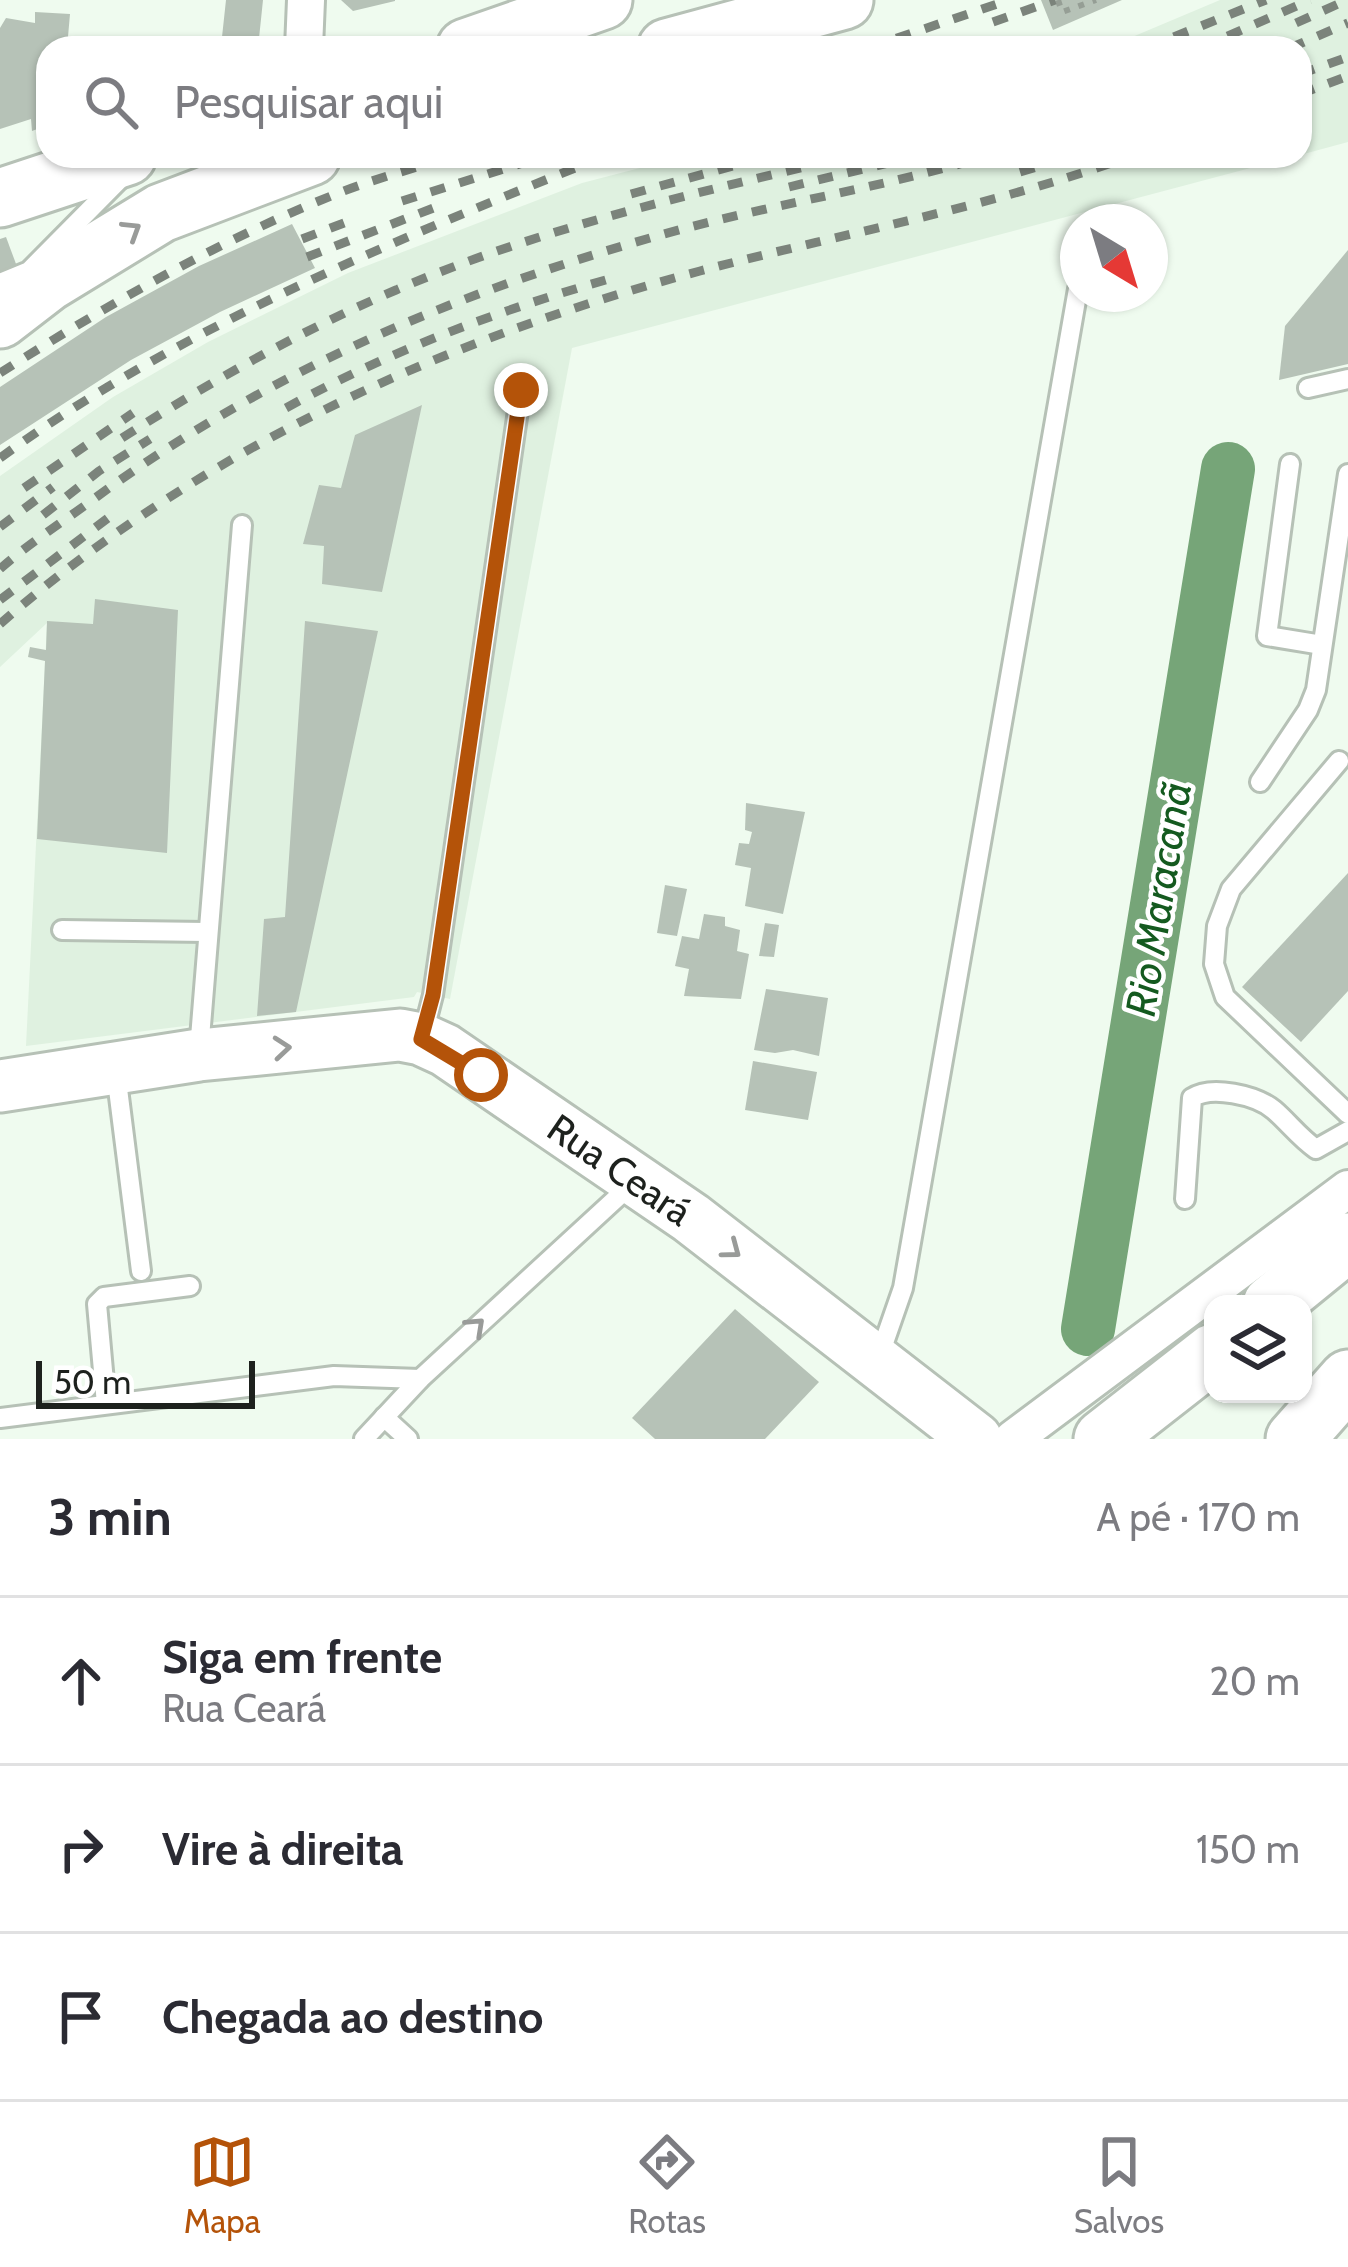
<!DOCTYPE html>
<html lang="pt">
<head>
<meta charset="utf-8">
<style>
  :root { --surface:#fff; --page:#f2f2f3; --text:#2b2b33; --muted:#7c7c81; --line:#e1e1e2; --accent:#b45309 }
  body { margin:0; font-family:Cabin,sans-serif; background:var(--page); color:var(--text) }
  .controls { position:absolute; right:36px; bottom:36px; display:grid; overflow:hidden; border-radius:24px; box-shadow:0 3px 9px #0004 }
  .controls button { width:108px; height:108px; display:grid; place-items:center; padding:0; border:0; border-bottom:3px solid var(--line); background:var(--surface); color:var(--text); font:60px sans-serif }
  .compass { position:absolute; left:1060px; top:204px; width:108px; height:108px; border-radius:50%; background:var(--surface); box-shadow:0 3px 9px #0004; rotate:142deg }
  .scale { position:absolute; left:36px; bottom:30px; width:219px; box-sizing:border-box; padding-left:12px; border:6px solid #1d211d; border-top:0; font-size:33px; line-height:42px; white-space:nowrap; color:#1d211d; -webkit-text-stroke:9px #fff; paint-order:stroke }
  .stop { position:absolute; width:36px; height:36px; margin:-27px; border:9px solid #b45309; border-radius:50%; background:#fff }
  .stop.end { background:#b45309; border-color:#fff; box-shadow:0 3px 12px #0008 }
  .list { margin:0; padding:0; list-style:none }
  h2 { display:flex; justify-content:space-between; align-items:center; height:156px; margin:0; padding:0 48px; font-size:51px }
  h2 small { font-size:39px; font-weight:400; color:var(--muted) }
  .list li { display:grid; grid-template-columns:78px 1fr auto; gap:36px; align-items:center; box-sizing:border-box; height:168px; padding:0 48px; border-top:3px solid var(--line) }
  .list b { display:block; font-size:45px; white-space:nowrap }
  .list p { margin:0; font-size:39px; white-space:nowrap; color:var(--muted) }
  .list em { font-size:39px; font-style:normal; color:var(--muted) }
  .icon { flex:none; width:66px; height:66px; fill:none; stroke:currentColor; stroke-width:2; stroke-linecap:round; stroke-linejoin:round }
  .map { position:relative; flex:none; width:1348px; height:1439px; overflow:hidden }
  .search { position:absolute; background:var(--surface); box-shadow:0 3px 9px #0004; left:36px; right:36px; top:36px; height:132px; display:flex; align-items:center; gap:30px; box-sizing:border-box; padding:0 42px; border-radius:36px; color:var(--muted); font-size:45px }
  .sheet { height:660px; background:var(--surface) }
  nav { display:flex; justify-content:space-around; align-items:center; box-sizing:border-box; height:168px; border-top:3px solid var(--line); background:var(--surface); font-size:33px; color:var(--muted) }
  nav a { display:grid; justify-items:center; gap:6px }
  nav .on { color:var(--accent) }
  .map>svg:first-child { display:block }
</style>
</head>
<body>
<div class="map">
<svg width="1348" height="1439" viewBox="0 0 1348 1439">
  <rect width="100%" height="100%" fill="#effbef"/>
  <g fill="#dff1e0">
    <path d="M1220,0H1348V142L1300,155V48H1106Z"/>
    <path d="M686,156H1296L572,348L450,999L417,992L414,997L26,1046L47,623L0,667V476L113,397L208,342L348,273L582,183Z"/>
  </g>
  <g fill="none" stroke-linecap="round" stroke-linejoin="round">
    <path stroke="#76a578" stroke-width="54" d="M1088,1329L1228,469"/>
  </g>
  <g fill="#b6c2b7">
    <path d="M226,0H263L258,48H190L222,37Z"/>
    <path d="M341,0H395V1L353,11Z"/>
    <path d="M1041,0H1122L1053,30Z"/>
    <path d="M35,12L70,14L67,48H48V125L32,131L31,119L0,129V28L6,18L35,23Z"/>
    <path d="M292,224L315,268L220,312L131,360L0,445V387L106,317L199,266Z"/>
    <path d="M6,237L19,272L0,278V239Z"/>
    <path d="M1348,250V364L1279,380L1285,326Z"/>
    <path d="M422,405L382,592L322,584L324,546L303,544L319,485L341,488L355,435Z"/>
    <path d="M95,599L178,610L167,853L37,839L45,661L28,657L30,647L46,650L47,621L93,624Z"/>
    <path d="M305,621L378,631L296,1012L257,1016L264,919L285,917Z"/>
    <path d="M746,803L805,812L783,914L745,906L751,868L735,865L739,843L749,844L752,832L745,830Z"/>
    <path d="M1348,873V991L1301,1042L1242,987Z"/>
    <path d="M665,885L687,889L677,936L657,933Z"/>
    <path d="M704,914L725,917V926L740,930L737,951L749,954L741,999L684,996L689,969L675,966L682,936L699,939Z"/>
    <path d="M765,923L779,925L774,957L759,956Z"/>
    <path d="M766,989L828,998L819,1056L793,1050L775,1053L754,1050Z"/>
    <path d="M753,1061L817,1072L808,1120L745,1110Z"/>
    <path d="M735,1309L819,1382L765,1439H655L632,1418Z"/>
  </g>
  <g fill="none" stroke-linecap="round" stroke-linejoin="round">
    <defs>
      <g id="lane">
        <path d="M0,283L29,271L123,176"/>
        <path d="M1308,388L1348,379"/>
        <path d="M1290,464L1267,636L1322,645"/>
        <path d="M1339,761L1231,889L1217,926L1214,964L1225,997L1348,1114"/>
        <path d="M1260,782L1308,710L1316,690L1348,474"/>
        <path d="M62,930L206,932"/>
        <path d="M423,1034L433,995L521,390"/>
        <path d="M199,1050L242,525"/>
        <path d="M116,1073L141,1271"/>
        <path d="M1185,1199L1192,1098C1211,1085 1256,1095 1274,1110C1288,1122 1300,1138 1316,1149L1348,1131"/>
        <path d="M879,1357L903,1288L1078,289"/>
        <path d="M106,1404L97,1304L104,1297L190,1286"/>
        <path d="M384,1417L408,1439"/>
        <path d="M0,1418L334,1376L420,1379"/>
        <path d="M364,1439L420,1379L634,1182"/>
      </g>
      <g id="street">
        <path d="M304,48L306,0"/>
        <path d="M1013,1439L1348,1189"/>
      </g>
      <g id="secondary">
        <path id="s1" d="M0,1086L199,1055L400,1035L421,1039L445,1050L691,1218L976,1439"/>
      </g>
      <g id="primary">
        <path d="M466,48L603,0"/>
        <path d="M667,48L844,0"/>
        <path d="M0,198L127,156"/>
        <path d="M0,319L48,282L161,213L311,156"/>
        <path d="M1272,1304L1348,1242"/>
        <path d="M1103,1439L1213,1353"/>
        <path d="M1295,1439L1348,1379"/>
      </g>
    </defs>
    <use href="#lane" stroke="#b6c1b6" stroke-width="24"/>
    <use href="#street" stroke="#b6c1b6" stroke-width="42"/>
    <use href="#secondary" stroke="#b6c1b6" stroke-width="57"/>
    <use href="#primary" stroke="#b6c1b6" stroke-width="63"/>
    <path stroke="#959e95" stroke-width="6" stroke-dasharray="6 9" stroke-linecap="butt" d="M1058,0L1062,12L1096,0"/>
    <use href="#lane" stroke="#fff" stroke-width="18"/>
    <use href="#street" stroke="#fff" stroke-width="36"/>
    <use href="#secondary" stroke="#fff" stroke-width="51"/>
    <use href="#primary" stroke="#fff" stroke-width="57"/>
    <g stroke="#7b837b" stroke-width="9" stroke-dasharray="15 15" stroke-linecap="butt">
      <path d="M993,22L1055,0"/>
      <path d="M1296,23L1347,0"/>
      <path d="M868,48L1009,0"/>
      <path d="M1146,48L1266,0"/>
      <path d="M1200,48L1310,0"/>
      <path d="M1290,48L1348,23"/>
      <path d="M1300,74L1348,57"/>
      <path d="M1300,94L1348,76"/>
      <path d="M1020,172L1072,156"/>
      <path d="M789,187L917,156"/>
      <path d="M631,194L769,156"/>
      <path d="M402,201L545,156"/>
      <path d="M302,239L357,218"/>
      <path d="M307,257L436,207"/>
      <path d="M0,373C106,306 214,243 331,196C370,180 412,169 453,156"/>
      <path d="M286,408C391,350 504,308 620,276"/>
      <path d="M122,438C210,382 300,331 396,290C528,233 670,199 809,166"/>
      <path d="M0,458C183,325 396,240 605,156"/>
      <path d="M24,488L133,413"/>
      <path d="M43,515L99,471L150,439"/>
      <path d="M0,527L53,487"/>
      <path d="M0,569C27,545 58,525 87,504C270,368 468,287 686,228C786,202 888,186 987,156"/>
      <path d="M0,600L112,515"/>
      <path d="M0,624C201,449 444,339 700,271C844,233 992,207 1131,156"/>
    </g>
  </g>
  <defs><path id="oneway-chevron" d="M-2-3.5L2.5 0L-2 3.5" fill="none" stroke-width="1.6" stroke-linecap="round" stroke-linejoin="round" transform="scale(3)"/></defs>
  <g stroke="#999b99">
    <use href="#oneway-chevron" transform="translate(132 230) rotate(-32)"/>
    <use href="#oneway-chevron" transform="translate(282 1048) rotate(-5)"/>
    <use href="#oneway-chevron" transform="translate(732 1250) rotate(37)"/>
    <use href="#oneway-chevron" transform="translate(476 1326) rotate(-43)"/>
  </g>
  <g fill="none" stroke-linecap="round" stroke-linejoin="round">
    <path stroke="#b45309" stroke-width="15" d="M481,1075L421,1039L433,995L521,390"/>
  </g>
  <g text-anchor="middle" stroke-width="9" stroke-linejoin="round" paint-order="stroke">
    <g font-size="39" fill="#1d211d" stroke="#fff">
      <text dy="14" stroke="none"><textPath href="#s1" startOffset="663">Rua Ceará</textPath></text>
    </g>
    <g font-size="42" font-style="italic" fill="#145a1f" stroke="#fff">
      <text transform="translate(1158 899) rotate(-81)" y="15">Rio Maracanã</text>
    </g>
  </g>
</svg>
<div class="controls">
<button><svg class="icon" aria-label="layers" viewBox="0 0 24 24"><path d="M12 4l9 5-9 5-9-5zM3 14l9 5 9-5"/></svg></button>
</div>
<svg class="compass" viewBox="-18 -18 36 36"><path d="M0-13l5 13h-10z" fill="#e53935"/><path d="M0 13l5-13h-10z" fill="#7c7c81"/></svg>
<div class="scale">50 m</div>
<div class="stop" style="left:481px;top:1075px"></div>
<div class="stop end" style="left:521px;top:390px"></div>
<div class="search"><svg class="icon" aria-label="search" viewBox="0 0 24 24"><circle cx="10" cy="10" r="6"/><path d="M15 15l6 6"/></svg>Pesquisar aqui</div>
</div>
<section class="sheet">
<h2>3 min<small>A pé · 170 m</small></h2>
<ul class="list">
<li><svg class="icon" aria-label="ahead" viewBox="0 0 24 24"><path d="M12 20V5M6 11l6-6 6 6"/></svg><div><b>Siga em frente</b><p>Rua Ceará</p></div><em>20 m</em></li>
<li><svg class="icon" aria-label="right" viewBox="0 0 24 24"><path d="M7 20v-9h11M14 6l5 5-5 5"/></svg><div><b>Vire à direita</b></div><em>150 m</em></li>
<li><svg class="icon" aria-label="arrive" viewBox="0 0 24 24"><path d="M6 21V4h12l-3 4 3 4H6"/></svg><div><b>Chegada ao destino</b></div></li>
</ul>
</section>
<nav>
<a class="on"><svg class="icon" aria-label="map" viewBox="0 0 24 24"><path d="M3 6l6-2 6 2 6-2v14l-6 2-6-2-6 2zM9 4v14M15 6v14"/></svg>Mapa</a>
<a><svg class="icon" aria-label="directions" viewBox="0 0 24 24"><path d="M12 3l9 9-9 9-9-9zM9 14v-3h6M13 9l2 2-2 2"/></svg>Rotas</a>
<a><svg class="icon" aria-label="saved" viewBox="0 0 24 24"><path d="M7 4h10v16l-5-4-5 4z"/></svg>Salvos</a>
</nav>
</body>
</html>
